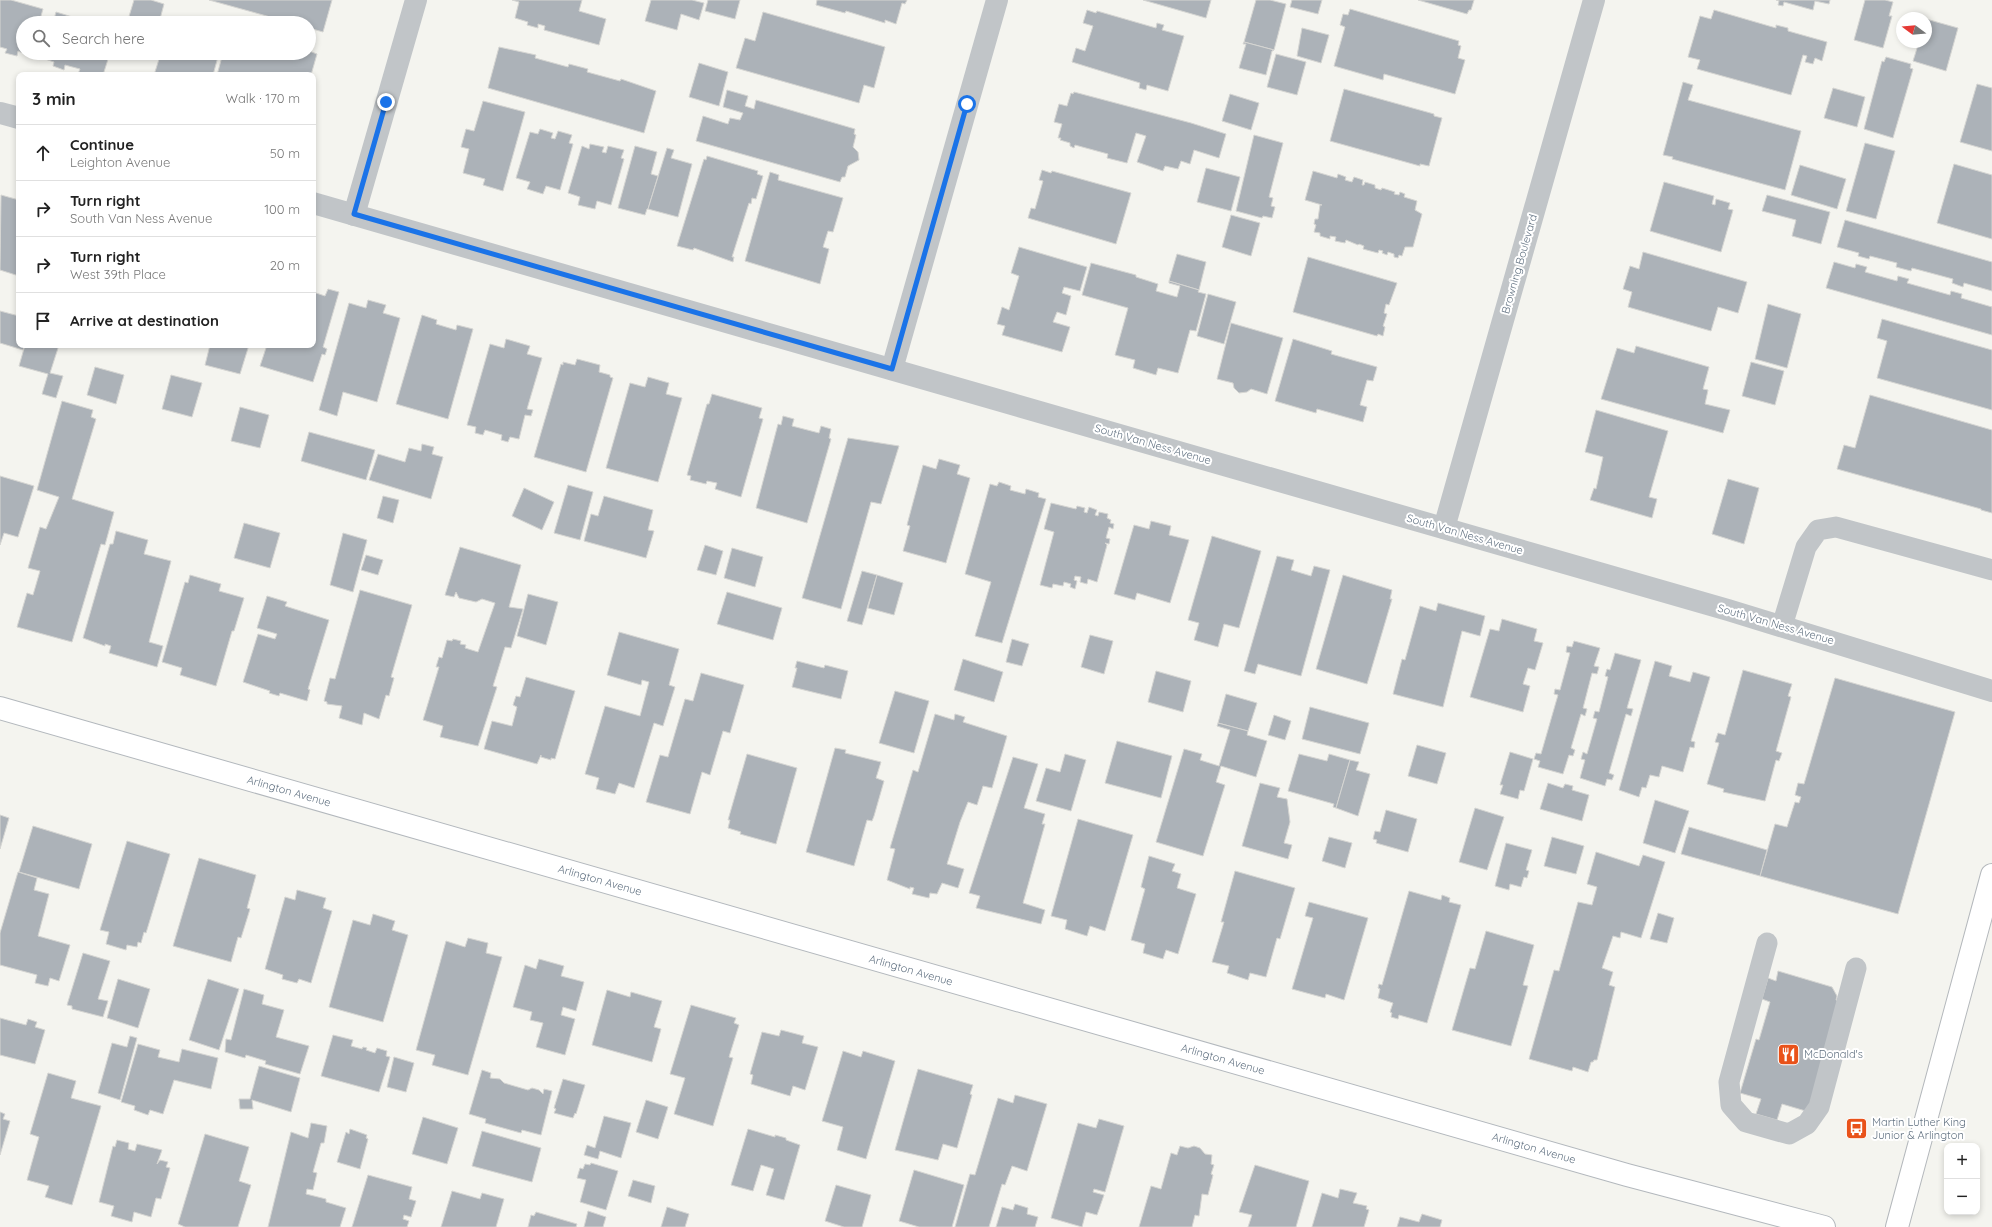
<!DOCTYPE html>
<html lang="en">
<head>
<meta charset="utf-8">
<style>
  :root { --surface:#fff; --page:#f6f6f6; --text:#222; --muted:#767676; --line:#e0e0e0 }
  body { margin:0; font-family:Quicksand,sans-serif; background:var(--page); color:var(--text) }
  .controls { position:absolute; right:12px; bottom:12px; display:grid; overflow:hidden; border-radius:8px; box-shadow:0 2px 6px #0003 }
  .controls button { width:36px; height:36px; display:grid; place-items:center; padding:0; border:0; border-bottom:1px solid var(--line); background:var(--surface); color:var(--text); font:20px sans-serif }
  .compass { position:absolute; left:1896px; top:12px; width:36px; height:36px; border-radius:50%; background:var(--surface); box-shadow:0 2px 6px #0003; rotate:286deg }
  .stop { position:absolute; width:12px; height:12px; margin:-9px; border:3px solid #1a73e8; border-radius:50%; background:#fff }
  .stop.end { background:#1a73e8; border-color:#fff; box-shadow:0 1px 4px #0008 }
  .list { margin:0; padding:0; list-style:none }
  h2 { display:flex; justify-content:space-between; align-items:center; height:52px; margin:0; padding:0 16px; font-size:17px }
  h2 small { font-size:13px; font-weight:400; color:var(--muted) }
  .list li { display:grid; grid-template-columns:26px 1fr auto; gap:12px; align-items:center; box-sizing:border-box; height:56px; padding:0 16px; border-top:1px solid var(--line) }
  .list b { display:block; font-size:15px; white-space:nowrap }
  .list p { margin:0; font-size:13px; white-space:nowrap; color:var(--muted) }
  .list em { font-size:13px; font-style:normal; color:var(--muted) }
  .icon { flex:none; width:22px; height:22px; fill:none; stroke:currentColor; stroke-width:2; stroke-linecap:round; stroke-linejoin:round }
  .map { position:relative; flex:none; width:1992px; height:1227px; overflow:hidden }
  .search { position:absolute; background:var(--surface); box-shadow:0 2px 6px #0003; left:16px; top:16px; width:300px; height:44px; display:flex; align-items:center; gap:10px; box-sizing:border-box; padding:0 14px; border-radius:22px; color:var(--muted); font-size:15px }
  .panel { position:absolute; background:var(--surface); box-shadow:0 2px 6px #0003; left:16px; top:72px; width:300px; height:276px; border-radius:8px }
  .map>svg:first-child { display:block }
</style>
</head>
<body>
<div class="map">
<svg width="1992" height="1227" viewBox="0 0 1992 1227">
  <rect width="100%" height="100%" fill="#f4f4ef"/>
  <g fill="#acb2b8" stroke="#d5d5d2">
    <path d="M0,0H11L43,9L39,23H23V53L18,51L17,56L5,53L7,49L0,47Z"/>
    <path d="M134,0H151L164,4L159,23H127Z"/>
    <path d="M209,0H332L323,32L309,28V23H292Z"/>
    <path d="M512,0H582L579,11L606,19L599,45L544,30L545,26L538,24V28L527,25L528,22L515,18L519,2Z"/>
    <path d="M651,0H692L704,3L699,20L681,14L677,30L645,21Z"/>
    <path d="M708,0H740L735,19L705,11Z"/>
    <path d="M817,0H907L905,4L902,3L896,24L885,20V23L846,11L845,13L816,5Z"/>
    <path d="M1143,0H1211L1206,18Z"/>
    <path d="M1256,0H1270L1286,4L1274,50L1244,42Z"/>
    <path d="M1292,0H1322L1318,14L1290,7Z"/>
    <path d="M1418,0H1474L1471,10H1469L1467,14Z"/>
    <path d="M1776,0H1830L1829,4L1815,1L1813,10L1784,2L1783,6L1778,5L1779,1Z"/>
    <path d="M1865,0H1885L1893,2L1889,16H1892L1883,48L1854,40Z"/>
    <path d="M1350,9L1459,41L1458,45L1461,46L1458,58L1465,60L1455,94L1384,74L1383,80L1334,66L1345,27L1340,25L1343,14L1348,15Z"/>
    <path d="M1087,10L1096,13L1097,11L1156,28L1157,23L1164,25L1162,30L1184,36L1168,91L1147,85L1146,90L1139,88L1140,83L1072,62L1076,48L1085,51L1093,26L1083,23Z"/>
    <path d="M1714,10L1776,28V25L1788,28V31L1827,42L1822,61L1815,58L1813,64L1805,62L1807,56L1803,55L1791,95L1697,69L1700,60L1688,57L1700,16L1711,19Z"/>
    <path d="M56,12L92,23H53Z"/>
    <path d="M763,12L885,47L874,88L864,85L859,103L736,68L745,38L755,41Z"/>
    <path d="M177,18L194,23H170L171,20L176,21Z"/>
    <path d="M1926,19L1958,28L1946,71L1913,61L1919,42H1926Z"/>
    <path d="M1302,28L1329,35L1321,63L1297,56Z"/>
    <path d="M1244,42L1274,50L1272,51L1266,75L1239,68L1246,44H1243Z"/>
    <path d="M499,47L536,55L535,58L568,67L569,64L588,69L587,72L620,81L621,79L656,91L644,133L488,88Z"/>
    <path d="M309,51L317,54L311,75H217L223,53H309Z"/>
    <path d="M44,53H110L103,75L92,73L91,75H82L78,74L80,69L65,65L64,70L53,66L54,62L42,58Z"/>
    <path d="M129,53H148L146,58Z"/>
    <path d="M161,53H219L213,75H154Z"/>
    <path d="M1276,54L1306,62L1297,95L1267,87Z"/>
    <path d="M1886,57L1911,64L1910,68L1913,69L1893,138L1864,129L1882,61L1884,62Z"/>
    <path d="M699,63L728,72L719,106L689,97Z"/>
    <path d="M1683,82L1693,85L1688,100L1801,131L1785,190L1672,159L1673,157L1663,155Z"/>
    <path d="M1977,84L1992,88V151L1960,142Z"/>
    <path d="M1833,88L1865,97L1857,127L1824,118Z"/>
    <path d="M1344,89L1434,114V116L1442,118L1429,166L1420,164V166L1330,141Z"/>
    <path d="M727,90L748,96L745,106L754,109L756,100L855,129L854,134L856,135L853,147L858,152L859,160L848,166L845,177H842L840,182L696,141L703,116L728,124L730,118L740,120L743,113L723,107Z"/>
    <path d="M1074,92L1191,123L1226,134L1219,158L1194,150L1190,164L1181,161L1178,169L1165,166L1163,171L1137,162L1146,136L1136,133L1127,163L1107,158L1108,154L1075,145L1074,148L1070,146V143L1060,140L1061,138H1058L1062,124L1054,122L1059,104L1067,106L1071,93L1073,94Z"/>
    <path d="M1230,94L1259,103L1251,130L1222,121Z"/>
    <path d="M483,101L525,112L503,191L483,185L485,179L463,173L469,149L461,147L466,129L474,131Z"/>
    <path d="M540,129L553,133L551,138L555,139L558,131L572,135L569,143L573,144L560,190L546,186L543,194L527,189L530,182L516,178L530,132L538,134Z"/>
    <path d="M1254,135L1283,143L1269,197L1273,198L1271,206L1275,207L1272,218L1263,216L1262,218L1236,211Z"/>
    <path d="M1865,143L1895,151L1876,219L1846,211Z"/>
    <path d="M590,144L604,147L602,152L606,153L608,146L624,150L621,158L624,159L611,205L597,201L595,209L578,205L580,197L568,193L582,146L589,149Z"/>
    <path d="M635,146L657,152L651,174L658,176L648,209H647L645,215L618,208Z"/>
    <path d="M667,148L674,150L671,158L692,164L678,217L648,209Z"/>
    <path d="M707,156L758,171L757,174L763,176L756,199L752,198L751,204L749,203L732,257H734L733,262L694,248L693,250L677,246L704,159L706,160Z"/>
    <path d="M1954,164L1992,175V239L1937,223Z"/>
    <path d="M1800,165L1846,179L1837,209L1791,195Z"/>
    <path d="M1206,168L1240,177L1231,211L1197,202Z"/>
    <path d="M1042,170L1051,173L1052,171L1131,193L1116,244L1028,218L1031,208L1035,209L1043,181L1039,180Z"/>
    <path d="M1313,171L1337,178L1338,174L1346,177L1345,180L1352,182L1354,177L1363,180L1362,185H1364L1365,182L1375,185V188L1381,190L1382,188L1395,192L1394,194L1399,195L1400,192L1405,194L1404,197L1417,201L1415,210L1422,214L1413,247H1405L1402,256L1399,255L1398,258L1394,257V254L1388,252L1387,255L1382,253L1383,251L1379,250L1378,253L1363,249L1364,246L1359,244L1358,245L1346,240L1345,243L1335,241L1336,237L1330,236V239L1320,236V233L1314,232L1316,225L1314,224L1315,219H1318L1320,205H1322L1305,200Z"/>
    <path d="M770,172L779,175L778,180L843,198L833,232L828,231L823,247L829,249L820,284L745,261Z"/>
    <path d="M1664,182L1714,196L1712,204L1715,205L1716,199L1730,203L1728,209L1733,210L1721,252L1650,231Z"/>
    <path d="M1,195L19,200V276L0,270Z"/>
    <path d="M1767,195L1830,212L1821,244L1792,236L1796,220L1762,211Z"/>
    <path d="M1231,215L1260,223L1251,256L1222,247Z"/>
    <path d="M1845,220L1992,262V291L1964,283L1963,287L1952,283L1953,279L1912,268L1911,271L1896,267L1897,263L1870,256L1869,259L1858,256L1859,253L1837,247Z"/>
    <path d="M1019,247L1087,267L1080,291L1064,287L1062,293L1071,296L1066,315L1057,312L1053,322L1070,327L1062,352L1002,335L1005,326L997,324L1002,307L1009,310L1019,276L1011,273Z"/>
    <path d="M1643,252L1747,282L1738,313L1718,307L1711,331L1628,307L1632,292L1623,289L1630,266L1639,269Z"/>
    <path d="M1177,254L1206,262L1199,290L1169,281Z"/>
    <path d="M1308,257L1397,283L1389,305L1386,304L1384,313L1387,314L1383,326L1385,327L1383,336L1378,334L1377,336L1293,312Z"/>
    <path d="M1834,262L1855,268L1856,264L1867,267L1865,272L1897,281L1898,276L1909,279L1907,283L1950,295L1951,291L1962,294L1961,298L1992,307V306V335L1826,288Z"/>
    <path d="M1091,263L1136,275V277L1158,284L1156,291L1177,297L1180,286L1169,283V281L1199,290L1198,292L1206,294L1196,331L1190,330L1178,373L1158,368L1156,375L1133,368L1135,360L1115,355L1128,308L1082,295Z"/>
    <path d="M328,289L339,292L323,347L327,349L325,355L322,354L313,382L260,366L267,345H313V292L325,296Z"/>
    <path d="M1208,294L1236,302L1224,344L1197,336Z"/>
    <path d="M368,300L386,305L383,313L400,318L377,402L343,392L337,416L319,410L349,303L366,308Z"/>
    <path d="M1768,304L1801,314L1787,368L1755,359Z"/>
    <path d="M0,311L19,316V345H25L23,350L0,343Z"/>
    <path d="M422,315L437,320L436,324L456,330L457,325L473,329L448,419L396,404Z"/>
    <path d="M1882,319L1992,350V410L1877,378L1887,341L1877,338Z"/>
    <path d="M1231,323L1283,338L1267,394L1251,389L1247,392L1239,393L1234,388L1233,383L1217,379Z"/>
    <path d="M506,339L530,346L527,354L542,358L527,409L533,410L531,416L525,415L519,439L510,437L508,442L501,440L502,435L485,430L483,435L475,433L476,427L467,425L490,344L504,348Z"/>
    <path d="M1293,339L1332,351L1331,354L1377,367L1373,381L1367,380L1360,405L1367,407L1363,422L1317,409L1316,413L1275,401Z"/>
    <path d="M25,345H59L50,373L63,376L56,398L42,394L48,374L19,366Z"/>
    <path d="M210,345H249L240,374L205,365Z"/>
    <path d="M1636,346L1709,367L1703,389L1708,390L1705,404L1730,410L1723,433L1601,399L1617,348L1634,353Z"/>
    <path d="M577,359L600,365L599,372L610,375V377L613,378L586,472L534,457L561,364L563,365V362L575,365Z"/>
    <path d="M1751,362L1784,371L1775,405L1742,396Z"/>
    <path d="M95,367L124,375L116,404L87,395Z"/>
    <path d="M171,375L202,383L192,417L162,409Z"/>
    <path d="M648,377L669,383L666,394L682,398L658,482L606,468L630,383L645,387Z"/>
    <path d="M712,394L762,408L759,418L763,419L741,497L715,489L717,483L707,481L706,484L690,480L691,476L687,475L707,404H709Z"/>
    <path d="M1870,395L1992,430V513L1981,510V509L1837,469L1844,445L1855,448Z"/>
    <path d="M62,401L93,410L91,417L96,419L72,499L114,512L105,545L101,544L72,642L17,627L27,593L33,595L40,571L28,568L40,527L46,529L59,497L37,490Z"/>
    <path d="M240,407L269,415L260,448L231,441Z"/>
    <path d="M1596,410L1668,431L1649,497L1657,499L1652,518L1590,500L1594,488L1596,489L1603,457L1585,452Z"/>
    <path d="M783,416L794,419L792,426L819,433L821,426L831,429L829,438L831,439L807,523L756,508L778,424L781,425Z"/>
    <path d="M309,432L375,450L366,480L301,461Z"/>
    <path d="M848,438L899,446L881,504L871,502L841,609L802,598Z"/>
    <path d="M422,444L434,447L432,454L443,457L431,499L369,480L378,454L405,462L409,448L421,451Z"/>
    <path d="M939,459L960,465L957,474L970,478L946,563L903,551L910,526L907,525L923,465L936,469Z"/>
    <path d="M0,476L34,486L18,537L4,533L0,545Z"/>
    <path d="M1728,479L1759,488L1744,544L1712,534Z"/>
    <path d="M999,482L1011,486L1010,490L1025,494L1026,489L1039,493L1038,497L1046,499L1002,643L975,636L991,582L965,574L990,484L997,486Z"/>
    <path d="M568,485L593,492L580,540L554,533Z"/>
    <path d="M524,488L554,502L542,530L512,516Z"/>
    <path d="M383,496L399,500L393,523L377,518Z"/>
    <path d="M604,496L653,510L648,530L654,531L646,558L584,541L591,514L598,516Z"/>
    <path d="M1051,503L1076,509L1077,506L1085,508L1084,512L1087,513L1089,507L1097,510L1095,515L1098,516L1099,512L1108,514L1107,518L1111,520L1110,523L1114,524L1113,529L1109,527L1106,538L1110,539L1109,544L1105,543L1107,545L1097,582L1088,579L1087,584L1080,582L1081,577L1075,576L1074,580L1077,581L1075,589L1070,587L1071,584L1064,582L1063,586L1053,584L1052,588L1040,585L1054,532L1044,529Z"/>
    <path d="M1151,521L1171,526L1169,535L1189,540L1170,603L1137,593L1135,600L1114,594L1134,525L1149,529Z"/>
    <path d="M244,523L280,533L270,568L234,558Z"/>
    <path d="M116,531L148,540L144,554L171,561L149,642L163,646L157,667L109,653L111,646L105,644V646L83,638L110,544H113Z"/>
    <path d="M343,533L367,540L353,592L330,585Z"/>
    <path d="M1212,536L1261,551L1239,628L1224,624L1218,647L1194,640L1199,623L1188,620Z"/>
    <path d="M705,545L723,551L716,575L697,570Z"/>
    <path d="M460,547L521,565L509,607L523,609L511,648L505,647L493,686L497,687L478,746L440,737L443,726L423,720L439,667H436L439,657L442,658L447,640L452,641L453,639L461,641L460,644L466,645L465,648L478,652L495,603L482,599L476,602L459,598L456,592L454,597L445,595Z"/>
    <path d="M732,548L763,557L755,587L724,578Z"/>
    <path d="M366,555L383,560L378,575L361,570Z"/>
    <path d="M1277,556L1294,560L1291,570L1311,576L1314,566L1330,570L1301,676L1258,664L1255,674L1244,671Z"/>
    <path d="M862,571L877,575L862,625L847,621Z"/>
    <path d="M190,575L221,584L219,591L244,598L234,631H232L216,686L180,675L182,668L162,662L185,582L188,583Z"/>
    <path d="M877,575L903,583L894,615L868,608Z"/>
    <path d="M1343,575L1392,590L1390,599H1392L1367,684L1316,669Z"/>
    <path d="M360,590L412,605L391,677L394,678L389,696L386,695L379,719L364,713L362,725L339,718L342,706L327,704V702L324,701L330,678L335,679Z"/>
    <path d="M727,592L782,608L773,640L717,624Z"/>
    <path d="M528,594L558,602L546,645L517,636Z"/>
    <path d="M267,596L287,602L285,606L329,620L308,689L310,690L307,701L280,693L279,696L269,693L270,691L243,682L258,634L275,639L277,634L257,628Z"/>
    <path d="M1438,603L1485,616L1480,636L1462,631L1443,707L1393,694L1402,659L1405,660L1420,606L1436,611Z"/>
    <path d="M1502,619L1537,629L1534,641L1543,643L1535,670L1528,668L1523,684L1530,686L1523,712L1470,697L1490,629L1499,631Z"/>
    <path d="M619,632L679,649L669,685L675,687L663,726L654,723L634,788L619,783L615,794L596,789L599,778L585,774L605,706L640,716L649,682L642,680L641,685L607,675Z"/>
    <path d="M1090,635L1113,641L1104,674L1081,667Z"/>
    <path d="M1012,639L1029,644L1022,666L1006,662Z"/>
    <path d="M1574,641L1600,648L1594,666L1599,667L1597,674L1592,673L1583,708L1587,709L1585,716L1581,714L1571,748L1575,750L1573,756L1569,755L1563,774L1538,767L1540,761L1534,759L1536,753L1541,754L1558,695L1554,694L1555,689L1560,690L1570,653L1566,652L1567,646L1572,647Z"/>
    <path d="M1615,653L1641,660L1627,708L1633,709L1631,716L1626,714L1609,773L1614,775L1612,780L1607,779L1605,786L1580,778L1585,760L1581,759L1583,752L1587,754L1597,719L1593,718L1595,711L1599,712L1608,677L1605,676L1607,669L1610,670Z"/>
    <path d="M963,659L1003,672L994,702L954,690Z"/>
    <path d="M797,661L824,668L825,665L848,671L841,699L792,687L797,668H795Z"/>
    <path d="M1655,661L1672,666L1669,676L1690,682L1693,672L1710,677L1691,741L1695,742L1694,748L1690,747L1683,772L1662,766L1659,777L1650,775L1646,788L1642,787L1639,797L1619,790Z"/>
    <path d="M1743,670L1792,684L1788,696L1791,697L1776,751L1782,753L1779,761L1776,760L1765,801L1723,792L1724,789L1707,784L1719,743L1715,742L1718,733L1725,735Z"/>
    <path d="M1156,671L1191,681L1183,712L1148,702Z"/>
    <path d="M701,673L744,685L730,733L723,731L710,775L702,772L690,814L646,802L660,755L668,757L685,699L693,701Z"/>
    <path d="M526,677L575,691L555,759L551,758V760L541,757V755L537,764L484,749L492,721L512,726L517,707L513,705L516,696L520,697Z"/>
    <path d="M1835,678L1955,712L1898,914L1760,876L1775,824L1787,827L1795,802L1799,803L1801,797L1795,795L1798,783L1804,784Z"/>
    <path d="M895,691L929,701L914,753L879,743Z"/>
    <path d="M1226,694L1257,703L1248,731L1218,723Z"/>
    <path d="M1310,707L1369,723L1360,754L1302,739Z"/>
    <path d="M935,714L954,720L955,714L965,717L963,722L1007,736L992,788L983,786L977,805L968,802L960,822L947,864L964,869L958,888L942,883L937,894L930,893L929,898L912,894L914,888L910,887V889L887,880L895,849L890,848L913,770L918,772Z"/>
    <path d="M1274,715L1291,721L1285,740L1268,735Z"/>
    <path d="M1218,723L1248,731L1247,735L1267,741L1256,777L1221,766L1216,782L1225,785L1203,856L1156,842L1184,749L1202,754L1200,760L1219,766L1230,730L1217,726Z"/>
    <path d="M1117,741L1172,756L1161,798L1105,783Z"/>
    <path d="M1417,745L1446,753L1437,784L1408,776Z"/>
    <path d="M835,748L846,750L845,753L881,762L876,778L884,781L874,816L872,821L867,820L854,866L806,852Z"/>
    <path d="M1510,752L1533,759L1524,791L1520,790L1518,799L1500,794L1503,785H1500Z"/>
    <path d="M747,754L797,768L776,844L740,834L741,832L728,828L730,820H728Z"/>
    <path d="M1065,754L1086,760L1071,811L1036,801L1046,768L1060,772Z"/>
    <path d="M1299,754L1327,761L1329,754L1350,760L1336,808L1333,807L1334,804L1288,791Z"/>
    <path d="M1013,757L1038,764L1024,808L1045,814L1042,824H1045L1023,903L1045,910L1041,924L976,908L980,896L969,893Z"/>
    <path d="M1350,760L1359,762L1356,770L1370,774L1358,816L1336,808Z"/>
    <path d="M1260,783L1280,788L1277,797L1287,799L1290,822L1284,843L1292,845L1288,859L1242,846Z"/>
    <path d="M1548,783L1563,788L1565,784L1573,786L1572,790L1589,795L1582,821L1540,809Z"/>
    <path d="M1655,800L1689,811L1675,853L1643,843Z"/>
    <path d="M1475,808L1504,817L1487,870L1459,862Z"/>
    <path d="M1386,810L1417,819L1408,852L1376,843L1377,840L1373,839L1375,831L1380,832Z"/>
    <path d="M0,815L9,818L0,849Z"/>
    <path d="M1078,819L1133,835L1105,931L1090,926L1087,936L1065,929L1067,920L1051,916Z"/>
    <path d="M33,826L92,844L79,889L19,872Z"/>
    <path d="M1689,827L1767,850L1760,876L1681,854Z"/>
    <path d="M1329,837L1352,843L1345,868L1322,861Z"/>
    <path d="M1552,837L1584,846L1576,874L1544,866Z"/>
    <path d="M127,841L170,854L146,933L144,932L141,943L138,942L137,947L127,945L126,950L106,944L109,932L100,930Z"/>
    <path d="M1506,843L1532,850L1526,870L1529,871L1527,878L1524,877L1521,887L1510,884L1509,890L1495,886Z"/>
    <path d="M1596,852L1639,866L1643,855L1665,862L1641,938L1621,932L1620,938L1613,936L1602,968L1613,972L1609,985L1615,987L1597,1060H1594L1593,1062H1591L1588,1072L1573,1067L1572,1071L1529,1059L1554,970L1559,971L1578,902L1592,905L1597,887L1587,884Z"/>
    <path d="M1149,856L1175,864L1172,871L1181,874L1177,888L1196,894L1178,954L1166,950L1163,959L1143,953L1145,944L1131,940L1145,889L1141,887Z"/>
    <path d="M199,858L256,875L247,908L250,909L241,938L238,937L231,962L173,946Z"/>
    <path d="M1235,871L1295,888L1280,939L1277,938L1266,977L1250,973L1248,980L1227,973L1229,966L1212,962L1224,922H1221Z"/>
    <path d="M18,872L37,878L34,890L49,894L38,936L70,945L59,981L50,978L48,986L35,983L37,975L0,965V933Z"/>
    <path d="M297,890L326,898L323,908L332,911L311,983L299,979L297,983L282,979L283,975L265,969L285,897L295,900Z"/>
    <path d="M1409,891L1441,900L1442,895L1450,898L1449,902L1461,905L1427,1023L1399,1015L1398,1019L1391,1017L1392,1013L1390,1012L1393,1003L1378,998L1380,989L1378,988L1379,984L1382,985Z"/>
    <path d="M1309,902L1368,918L1344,1000L1326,994L1325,998L1292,989L1313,918L1305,916Z"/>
    <path d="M1658,913L1674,918L1667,943L1650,939Z"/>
    <path d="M373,914L395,921L392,930L408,935L383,1022L329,1007L353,920L370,925Z"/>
    <path d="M1486,931L1534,945L1523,985L1528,986L1511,1046L1452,1030L1470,968L1475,969Z"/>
    <path d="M468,938L488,943L486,953L502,957L468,1075L432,1065L435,1055L416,1050L446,941L465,947Z"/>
    <path d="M83,953L110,961L98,999L108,1001L103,1017L72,1009V1006L67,1005Z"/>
    <path d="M539,959L564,966L561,976L584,982L576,1011L563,1007L561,1015L575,1019L565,1055L536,1047L543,1023L530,1020L532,1012L513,1007L525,965L536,969Z"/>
    <path d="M1778,971L1832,987L1837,996L1836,1000L1838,1001L1809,1112L1782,1104L1777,1120L1756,1114L1761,1099L1740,1093L1756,1039L1759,1040L1770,1002L1762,999L1768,978L1776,981Z"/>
    <path d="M118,979L150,989L138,1028L107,1018Z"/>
    <path d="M208,979L239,989L219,1050L189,1040Z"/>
    <path d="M244,989L264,995L262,1004L284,1010L276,1037L309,1046L300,1074L265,1064L266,1061L246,1055L245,1058L225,1052L226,1039L231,1040Z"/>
    <path d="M607,990L630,997L631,992L662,1001L654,1027L661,1029L652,1062L592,1045Z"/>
    <path d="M691,1005L736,1018L734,1023L739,1025L729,1057L733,1058L713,1126L674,1114L685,1078L670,1074Z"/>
    <path d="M0,1018L26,1025L28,1019L37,1022L35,1027L45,1030L35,1064L0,1055Z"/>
    <path d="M781,1030L804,1036L802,1043L818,1047L805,1090L793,1086L790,1096L751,1084L753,1075L750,1074L762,1032L779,1036Z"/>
    <path d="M333,1035L353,1040L351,1046L362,1049L363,1047L367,1048L366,1050L375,1053L377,1048L387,1051L386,1056L390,1057L379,1092L321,1076Z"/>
    <path d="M130,1036L137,1038L120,1100L98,1093L112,1043L127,1047Z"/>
    <path d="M138,1044L160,1050L158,1057L179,1062L182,1049L218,1058L211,1089L174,1080L163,1114L150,1110L148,1115L134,1110L135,1106L121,1102Z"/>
    <path d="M843,1051L861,1057L863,1051L895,1061L866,1159L837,1150L843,1127L822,1121Z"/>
    <path d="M394,1057L414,1063L406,1092L387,1087Z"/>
    <path d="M259,1066L300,1078L291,1112L252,1100L253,1109H240L239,1099H250Z"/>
    <path d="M918,1069L973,1085L970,1094L972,1095L957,1148L943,1144L938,1160L895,1150Z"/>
    <path d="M482,1070L491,1073L490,1078L500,1079L504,1083L528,1090L532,1088L539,1090L543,1094L544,1089L552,1091L541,1135L522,1130L521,1133L485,1123L486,1119L469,1114Z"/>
    <path d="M48,1073L76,1081L71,1098L101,1106L72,1205L45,1197L49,1186L27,1180L39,1137L30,1134Z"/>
    <path d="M563,1079L585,1085L576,1114L575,1113L573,1118L554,1113L556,1109L554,1108Z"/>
    <path d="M1015,1095L1047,1104L1027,1171L1012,1166L1005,1185L1002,1184L989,1227H955L970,1174L975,1175L998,1098L1013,1103Z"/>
    <path d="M646,1100L668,1107L658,1139L636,1132Z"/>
    <path d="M0,1112L5,1114L3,1119L10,1121L0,1155Z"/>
    <path d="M604,1116L631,1123L621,1158L600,1151L598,1159L584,1155L587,1145L595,1148Z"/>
    <path d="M423,1117L458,1128L447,1164L412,1154Z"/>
    <path d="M1099,1119L1124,1126L1105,1192L1094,1189L1093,1192L1104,1195L1097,1215L1086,1212L1082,1227L1051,1218L1078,1123L1096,1128Z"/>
    <path d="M311,1123L327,1126L324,1143H321L313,1172L317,1173L313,1190L307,1189L306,1194L326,1199V1202L346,1208L340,1227H268L291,1132L308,1138Z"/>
    <path d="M350,1129L367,1135L366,1138L368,1139L360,1169L337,1162L346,1132L349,1134Z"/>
    <path d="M748,1129L775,1137V1135L786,1138V1140L800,1145L784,1200L766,1195L774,1169L761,1165L753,1191L731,1185Z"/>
    <path d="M482,1131L541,1148L532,1182L472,1166Z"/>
    <path d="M205,1134L249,1147L239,1181L251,1185L238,1227H185L178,1224Z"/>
    <path d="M117,1140L129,1143L128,1149L135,1151L137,1144L162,1150L157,1164L160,1160L168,1162L166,1167L170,1168L161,1199L156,1198L151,1217L134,1212L132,1222L111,1216L114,1206L99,1202L113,1146L115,1147Z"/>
    <path d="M1180,1146L1188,1148L1194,1146L1200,1148L1205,1154L1212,1155L1211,1164L1214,1165L1211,1174L1213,1175L1208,1195L1202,1194L1199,1216L1195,1215L1192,1227H1139L1151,1186L1161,1189L1171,1153L1177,1155Z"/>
    <path d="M591,1163L618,1171L606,1210L580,1202L586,1180L577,1178L580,1168L583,1169L585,1164L590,1165Z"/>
    <path d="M1255,1165L1309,1181L1296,1227H1248L1252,1215L1239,1212Z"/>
    <path d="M914,1170L964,1185L952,1227H919L899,1221Z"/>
    <path d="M368,1175L412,1187L409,1199L416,1201L411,1217L404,1215L403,1219L409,1221L407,1227H352Z"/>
    <path d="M633,1180L655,1186L651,1203L628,1196Z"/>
    <path d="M836,1185L871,1195L862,1227H844L825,1221Z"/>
    <path d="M1340,1189L1357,1193L1353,1203L1367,1206L1366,1209L1369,1210L1364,1227H1312L1322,1193L1338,1198Z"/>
    <path d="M452,1191L480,1199L482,1193L504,1199L496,1227H441Z"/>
    <path d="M1015,1204L1028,1208L1027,1214L1038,1217L1035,1227H996L1002,1207L1013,1210Z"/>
    <path d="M667,1207L689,1214L685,1227H661Z"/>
    <path d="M588,1211L606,1217L603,1227H584Z"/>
    <path d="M536,1212L577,1224L576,1227H528L531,1215L534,1216Z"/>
    <path d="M1422,1214L1442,1220L1440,1227H1397L1400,1217L1419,1222Z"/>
  </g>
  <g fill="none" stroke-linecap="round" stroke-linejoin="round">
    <defs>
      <path id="secondary" d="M0,708L1627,1175L1824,1227"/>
      <path id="primary" d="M1897,1227L1992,875"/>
    </defs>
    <use href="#secondary" stroke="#b3b8bd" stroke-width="24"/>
    <use href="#primary" stroke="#b4b8bc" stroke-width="24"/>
    <g stroke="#c1c5c8" stroke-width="21">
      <path d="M1782,626L1806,547L1818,530L1836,527L1992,570"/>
      <path d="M1767,943L1729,1082L1731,1105L1746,1122L1789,1134L1807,1124L1819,1107L1856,968"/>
    </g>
    <g stroke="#c1c5c8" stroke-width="22">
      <path d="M0,113L19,118"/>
      <path d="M313,203L1728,610L1992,691"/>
      <path d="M354,215L416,0"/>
      <path d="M892,369L997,0"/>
      <path d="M1444,528L1594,0"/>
    </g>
    <use href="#secondary" stroke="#fff" stroke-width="22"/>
    <use href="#primary" stroke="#fff" stroke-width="22"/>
  </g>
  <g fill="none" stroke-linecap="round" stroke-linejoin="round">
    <path stroke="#1a73e8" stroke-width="5" d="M386,102L354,214L892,369L967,104"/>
  </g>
  <defs>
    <symbol id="restaurant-square" viewBox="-11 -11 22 22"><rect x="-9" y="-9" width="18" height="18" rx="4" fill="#e9521a" stroke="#fff"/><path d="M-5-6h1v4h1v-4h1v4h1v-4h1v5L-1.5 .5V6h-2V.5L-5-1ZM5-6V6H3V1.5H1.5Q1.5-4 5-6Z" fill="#fff"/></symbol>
    <symbol id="bus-square" viewBox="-11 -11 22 22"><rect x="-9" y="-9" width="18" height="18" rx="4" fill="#e9521a" stroke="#fff"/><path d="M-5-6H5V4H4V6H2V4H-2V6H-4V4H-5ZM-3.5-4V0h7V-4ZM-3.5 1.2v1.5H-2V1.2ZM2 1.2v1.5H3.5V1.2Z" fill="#fff"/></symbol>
  </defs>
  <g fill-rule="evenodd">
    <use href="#restaurant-square" x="1776" y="1042" width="25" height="25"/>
    <use href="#bus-square" x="1844" y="1116" width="25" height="25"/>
  </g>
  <g text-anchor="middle" stroke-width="4" stroke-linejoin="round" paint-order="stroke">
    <g font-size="11" fill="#627282" stroke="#fff">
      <text transform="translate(1519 264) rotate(-74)" y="4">Browning Boulevard</text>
      <text transform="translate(1153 444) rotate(16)" y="4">South Van Ness Avenue</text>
      <text transform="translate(1465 534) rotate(16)" y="4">South Van Ness Avenue</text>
      <text transform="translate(1776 624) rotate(16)" y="4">South Van Ness Avenue</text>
      <text transform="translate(289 791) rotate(16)" y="4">Arlington Avenue</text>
      <text transform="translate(600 880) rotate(16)" y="4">Arlington Avenue</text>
      <text transform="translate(911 970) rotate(16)" y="4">Arlington Avenue</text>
      <text transform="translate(1223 1059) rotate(16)" y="4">Arlington Avenue</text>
      <text transform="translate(1534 1148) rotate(16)" y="4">Arlington Avenue</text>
    </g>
    <g font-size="11" fill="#627282" stroke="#fff" text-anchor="start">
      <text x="1804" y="1058">McDonald's</text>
      <text x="1872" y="1126">Martin Luther King<tspan x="1872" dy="13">Junior &amp; Arlington</tspan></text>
    </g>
  </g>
</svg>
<div class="controls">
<button>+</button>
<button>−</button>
</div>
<svg class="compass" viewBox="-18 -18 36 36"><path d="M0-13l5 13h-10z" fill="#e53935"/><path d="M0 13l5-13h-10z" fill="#767676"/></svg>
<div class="stop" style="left:967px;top:104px"></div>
<div class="stop end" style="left:386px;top:102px"></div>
<div class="search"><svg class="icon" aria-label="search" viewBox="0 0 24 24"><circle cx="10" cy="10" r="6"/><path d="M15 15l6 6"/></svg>Search here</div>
<section class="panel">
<h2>3 min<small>Walk · 170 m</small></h2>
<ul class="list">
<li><svg class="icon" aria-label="ahead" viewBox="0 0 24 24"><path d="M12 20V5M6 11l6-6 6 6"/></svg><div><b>Continue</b><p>Leighton Avenue</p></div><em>50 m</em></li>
<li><svg class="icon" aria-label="right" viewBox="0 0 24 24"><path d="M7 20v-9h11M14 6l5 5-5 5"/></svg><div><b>Turn right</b><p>South Van Ness Avenue</p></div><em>100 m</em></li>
<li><svg class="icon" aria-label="right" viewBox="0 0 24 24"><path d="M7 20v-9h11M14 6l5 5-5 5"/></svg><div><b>Turn right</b><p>West 39th Place</p></div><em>20 m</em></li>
<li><svg class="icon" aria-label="arrive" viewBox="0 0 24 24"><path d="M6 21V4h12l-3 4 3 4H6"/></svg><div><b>Arrive at destination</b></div></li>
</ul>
</section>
</div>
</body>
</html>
